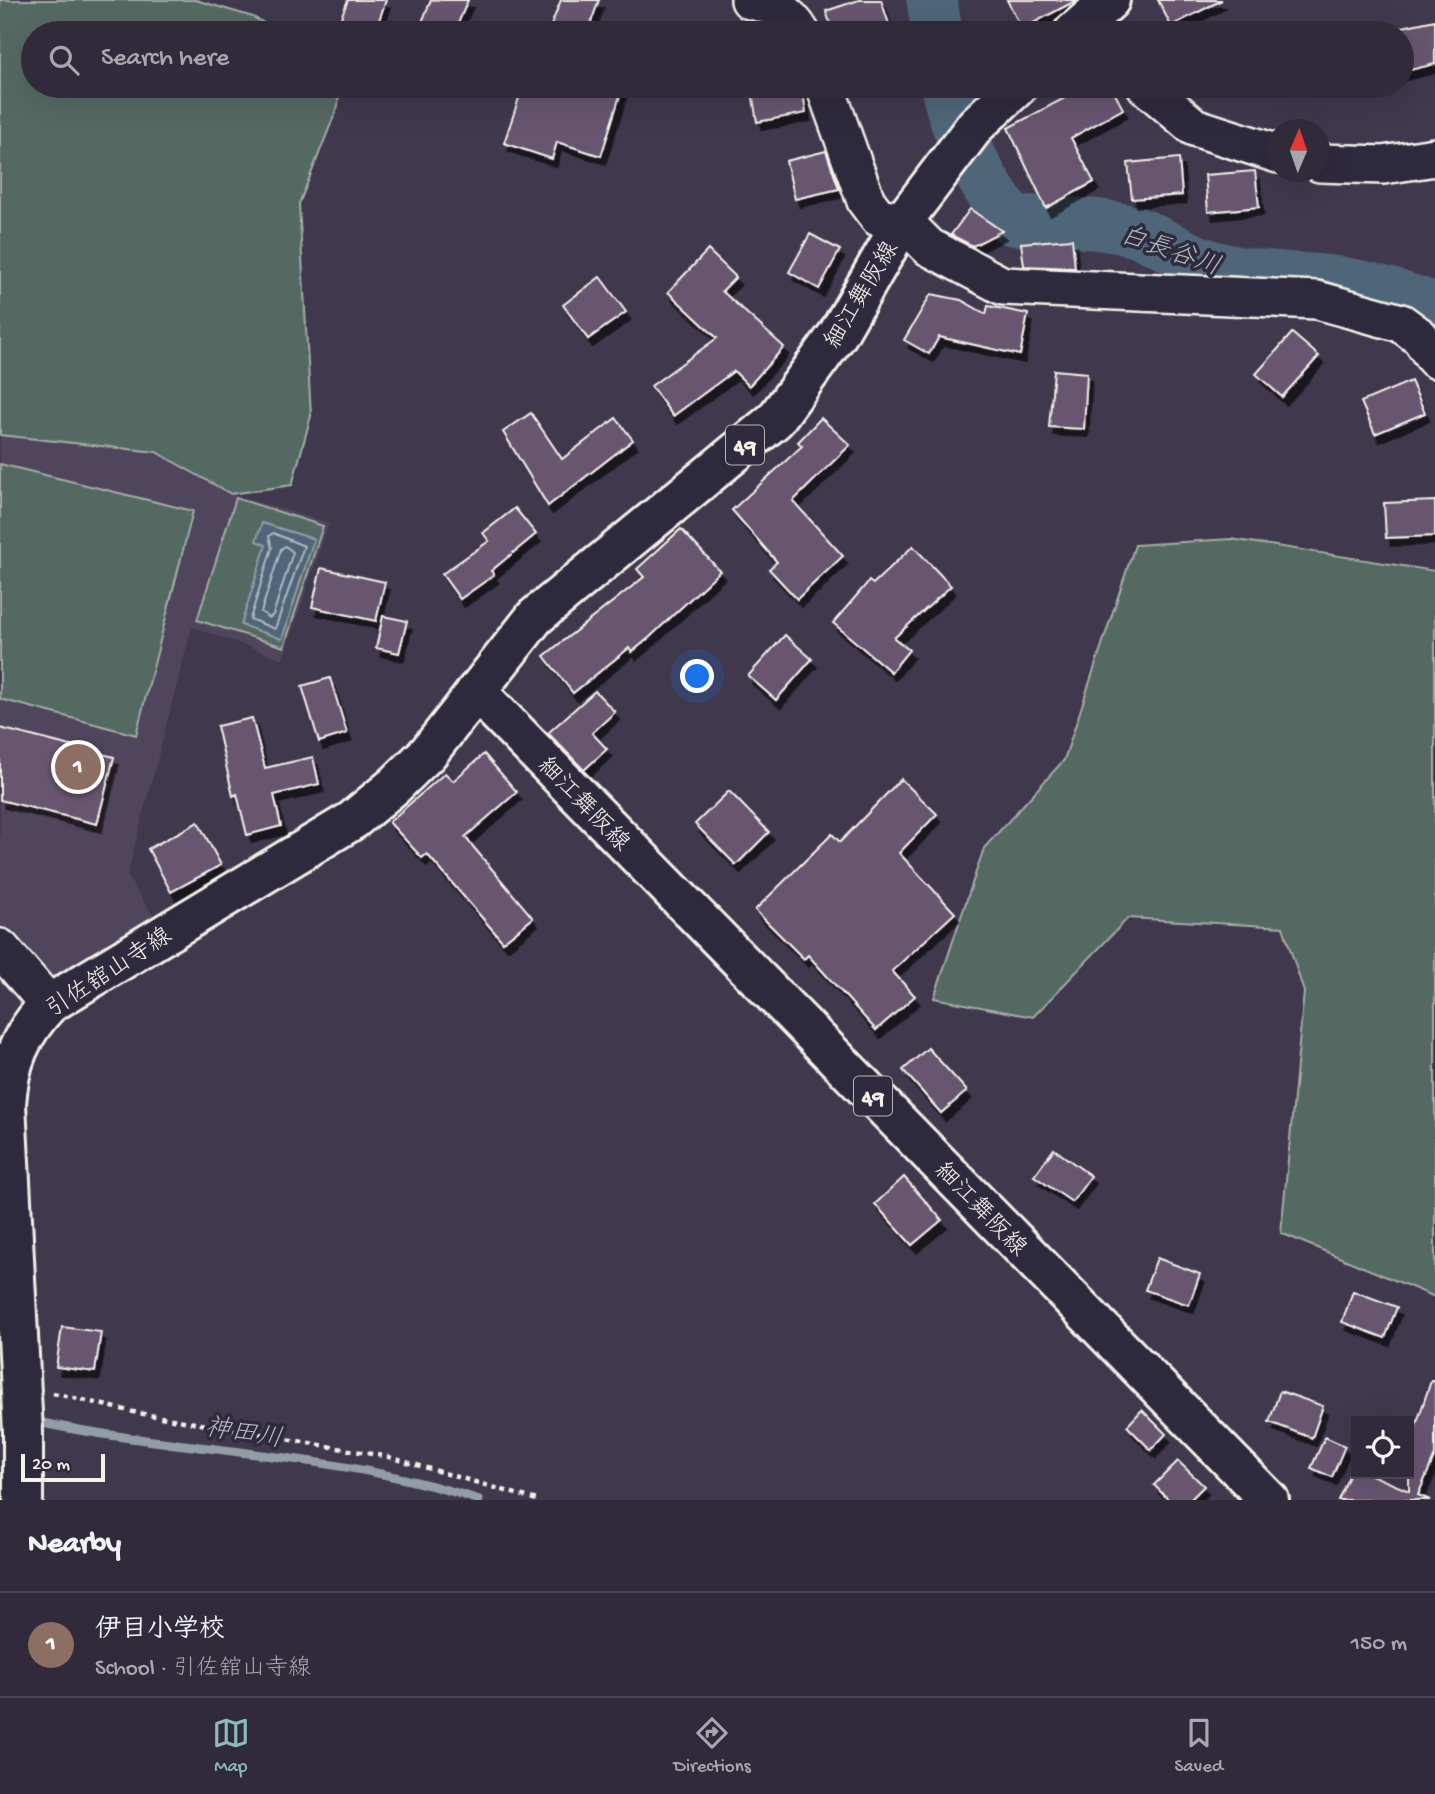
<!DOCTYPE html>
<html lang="en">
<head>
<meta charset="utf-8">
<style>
  :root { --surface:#302a3a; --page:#383242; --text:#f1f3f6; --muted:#a8a7af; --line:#4b4654; --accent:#8bbbb9 }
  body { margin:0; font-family:"Gochi Hand","Klee One",sans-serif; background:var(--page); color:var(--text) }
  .controls { position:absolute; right:21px; bottom:21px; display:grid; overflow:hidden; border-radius:0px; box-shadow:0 7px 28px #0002 }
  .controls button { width:63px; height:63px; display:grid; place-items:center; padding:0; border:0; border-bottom:2px solid var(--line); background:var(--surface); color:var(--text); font:35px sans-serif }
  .compass { position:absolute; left:1267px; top:119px; width:63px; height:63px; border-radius:50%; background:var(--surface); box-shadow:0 7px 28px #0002; rotate:2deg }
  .scale { position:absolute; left:21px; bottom:18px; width:84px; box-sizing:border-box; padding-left:7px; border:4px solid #f4f1e8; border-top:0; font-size:19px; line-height:24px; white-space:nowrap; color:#f4f1e8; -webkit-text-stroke:5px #2f2a3d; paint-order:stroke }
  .you { position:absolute; left:698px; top:677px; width:24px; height:24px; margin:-18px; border:5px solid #fff; border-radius:50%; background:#1a73e8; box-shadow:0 0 0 10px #1a73e833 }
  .badge { display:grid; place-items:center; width:46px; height:46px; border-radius:50%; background:var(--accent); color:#fff; font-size:23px; font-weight:700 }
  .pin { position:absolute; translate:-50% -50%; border:4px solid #fff; box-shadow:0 2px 7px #0006 }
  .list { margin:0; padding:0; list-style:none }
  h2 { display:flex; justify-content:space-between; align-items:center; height:91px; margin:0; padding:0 28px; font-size:30px }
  h2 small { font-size:23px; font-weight:400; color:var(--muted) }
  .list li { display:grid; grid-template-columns:46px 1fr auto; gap:21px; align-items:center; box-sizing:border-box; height:105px; padding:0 28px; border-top:2px solid var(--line) }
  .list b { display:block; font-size:26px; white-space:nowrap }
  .list p { margin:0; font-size:23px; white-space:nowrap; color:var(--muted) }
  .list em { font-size:23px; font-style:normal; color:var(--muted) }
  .icon { flex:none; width:38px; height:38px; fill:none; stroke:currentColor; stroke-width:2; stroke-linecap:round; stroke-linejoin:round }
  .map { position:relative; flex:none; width:1435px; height:1500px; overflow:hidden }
  .search { position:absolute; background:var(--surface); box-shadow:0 7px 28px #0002; left:21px; right:21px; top:21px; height:77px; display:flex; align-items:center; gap:18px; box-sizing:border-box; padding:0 24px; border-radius:38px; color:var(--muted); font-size:26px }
  .sheet { height:196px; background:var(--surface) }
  nav { display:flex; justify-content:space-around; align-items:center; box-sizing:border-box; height:98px; border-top:2px solid var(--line); background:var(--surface); font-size:19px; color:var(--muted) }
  nav a { display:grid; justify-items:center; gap:4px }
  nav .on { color:var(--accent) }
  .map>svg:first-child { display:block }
</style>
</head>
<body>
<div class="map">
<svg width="1435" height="1500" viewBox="0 0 1435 1500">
  <defs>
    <filter id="shadow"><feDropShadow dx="4.5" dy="8" stdDeviation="0" flood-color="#0009"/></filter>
  </defs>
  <rect width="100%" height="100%" fill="#40384d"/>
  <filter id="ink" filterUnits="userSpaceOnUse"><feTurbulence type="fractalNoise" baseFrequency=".0143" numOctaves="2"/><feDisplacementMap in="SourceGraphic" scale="14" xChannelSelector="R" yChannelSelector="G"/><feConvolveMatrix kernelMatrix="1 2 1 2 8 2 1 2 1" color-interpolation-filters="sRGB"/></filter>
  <g filter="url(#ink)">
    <path fill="#4f455b" d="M0,433L156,452L231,494L329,523L283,659L192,627L127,876L156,920L49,981L0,939Z"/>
    <g fill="#556963" stroke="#a4ada6" stroke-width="2">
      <path d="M0,0H196L253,17L282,33H33V86H339L338,106L299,204L311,416L292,485L231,494L156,452L0,435Z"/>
      <path d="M0,464L193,511L136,735L0,699Z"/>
      <path d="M236,498L323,526L284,647L197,620Z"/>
      <path d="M1231,539L1435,571V1297L1281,1233L1304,992L1283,927L1128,918L1033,1017L934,998L984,848L1064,760L1135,545Z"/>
    </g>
    <path fill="#4f667a" stroke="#919ea6" stroke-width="2" d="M262,523L314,539L282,639L241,625L266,545L256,541Z"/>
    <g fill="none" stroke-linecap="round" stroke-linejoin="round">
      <g stroke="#b2b9bc" stroke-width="2">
        <path d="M273,533L304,546L275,629L250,619L272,548L269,536Z"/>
        <path d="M285,546L293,552L273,615L269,618L261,612L281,549Z"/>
      </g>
      <path stroke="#919ea6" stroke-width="9" d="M33,1421C180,1453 335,1451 479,1500"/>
      <g stroke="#4f667a" stroke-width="51">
        <path d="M932,0L937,33"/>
        <path d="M946,86C953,126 984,190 1012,220C1049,222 1110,221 1144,235C1168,245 1190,260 1217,267C1255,277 1293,277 1333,281C1368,285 1402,296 1435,308"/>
      </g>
    </g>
    <g fill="#685771" stroke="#f4f1e8" stroke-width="2" filter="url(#shadow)">
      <path d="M348,0H386L375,32L340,20Z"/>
      <path d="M431,0H468L454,33H436L420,27Z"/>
      <path d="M561,0H599L587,33H548Z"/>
      <path d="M859,0H881L892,33H833L826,11Z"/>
      <path d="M1007,0H1077L1022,29Z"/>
      <path d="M1158,0H1222L1171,26Z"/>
      <path d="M1435,20V64L1402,72V27Z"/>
      <path d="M523,86H623L601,156L557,142L552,159L504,143Z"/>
      <path d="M751,86H802L806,113L757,122Z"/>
      <path d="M1070,86H1111L1123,109L1071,138L1094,182L1046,208L1008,128L1074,93Z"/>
      <path d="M826,151L839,189L795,199L786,161Z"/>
      <path d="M1179,158L1182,195L1132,199L1128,163Z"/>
      <path d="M1255,171L1259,207L1208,212L1205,175Z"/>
      <path d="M970,209L1002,231L973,246L951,235Z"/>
      <path d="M810,234L840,250L819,289L789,272Z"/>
      <path d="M1072,239L1075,268L1024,266L1021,243Z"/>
      <path d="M708,250L736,277L722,291L784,347L749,386L734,371L673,416L651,386L717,338L668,292Z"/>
      <path d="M600,277L626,312L588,339L563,305Z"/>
      <path d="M931,294L961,300L986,314L988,306L1028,314L1020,355L939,337L929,354L904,340Z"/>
      <path d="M1292,333L1319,356L1282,397L1256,374Z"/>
      <path d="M1054,370L1087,373L1084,429L1049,427Z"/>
      <path d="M1411,381L1425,413L1375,434L1361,402Z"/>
      <path d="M531,413L562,459L616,418L633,440L548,506L503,432Z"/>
      <path d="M821,418L850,445L793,501L843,556L797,599L769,569L777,562L732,510L802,446L798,442Z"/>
      <path d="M1435,501V536L1386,538L1384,503Z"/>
      <path d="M515,508L536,534L491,571L494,575L460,599L442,574L489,541L483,533Z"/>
      <path d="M681,529L720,571L650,637L632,652L629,648L573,693L544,656L644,577L637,569Z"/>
      <path d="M913,546L951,586L894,638L909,650L891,672L833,623L869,581L873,584Z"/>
      <path d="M321,568L385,582L376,621L312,607Z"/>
      <path d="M383,616L407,621L399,653L376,648Z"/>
      <path d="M785,635L812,659L776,700L748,676Z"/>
      <path d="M330,678L347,733L319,742L302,686Z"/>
      <path d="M595,691L615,712L592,733L607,749L584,770L548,733Z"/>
      <path d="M252,718L265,768L313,757L319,784L274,795L281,826L247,835L237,794L233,796L217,726Z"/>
      <path d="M0,728L114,757L97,824L0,800Z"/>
      <path d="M484,754L517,792L465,837L533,918L503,942L427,854L422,858L389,822L445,773L453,781Z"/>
      <path d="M901,779L937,814L899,853L955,913L892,971L915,996L876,1030L808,955L804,959L755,910L832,834L840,842Z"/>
      <path d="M729,791L769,832L736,865L695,824Z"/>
      <path d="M198,822L221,865L171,892L148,849Z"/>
      <path d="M928,1048L967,1091L941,1113L903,1070Z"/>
      <path d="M1054,1149L1091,1176L1072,1202L1034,1176Z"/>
      <path d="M904,1177L942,1220L912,1245L875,1204Z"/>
      <path d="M1157,1258L1200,1274L1189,1305L1145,1290Z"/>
      <path d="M1353,1291L1397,1307L1385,1338L1342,1322Z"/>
      <path d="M62,1327L101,1332L95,1372L56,1367Z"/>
      <path d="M1431,1381H1435V1455L1418,1495L1430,1500H1338L1353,1467L1356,1468V1474H1369L1409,1491V1446Z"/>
      <path d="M1280,1391L1323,1406L1312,1438L1269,1422Z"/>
      <path d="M1142,1410L1166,1434L1151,1450L1127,1426Z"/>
      <path d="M1325,1437L1345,1446L1332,1477L1311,1468Z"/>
      <path d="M1178,1461L1204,1486L1190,1500H1169L1154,1485Z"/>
    </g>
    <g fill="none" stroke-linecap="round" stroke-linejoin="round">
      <defs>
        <g id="minor">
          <path d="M750,0C773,5 789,12 801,33"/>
          <path d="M825,86L866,201L878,217L903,221L929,247L1003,286L1317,300L1401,323L1420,337L1435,359"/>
          <path d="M1146,86L1194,127L1278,154"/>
          <path d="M1320,163L1383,165L1435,157"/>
          <path d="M0,948L49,1004"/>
        </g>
        <g id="major">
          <path d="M1073,33L1110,0"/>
          <path d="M476,691L1269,1500"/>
          <path d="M23,1500V1432L6,1104C9,1062 20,1035 49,1004L353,820L394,786L428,753L535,617L775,420L838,334L903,221L976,125L1018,86"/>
        </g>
      </defs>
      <use href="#minor" stroke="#f4f1e8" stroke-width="42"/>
      <use href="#major" stroke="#f4f1e8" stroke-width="44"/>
      <path stroke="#f4f1e8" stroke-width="4.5" stroke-dasharray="5 5" stroke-linecap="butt" d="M53,1393L138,1413L389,1457L537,1500"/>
      <use href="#minor" stroke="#2f2a3d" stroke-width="37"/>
      <use href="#major" stroke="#2f2a3d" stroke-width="38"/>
    </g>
  </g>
  <g text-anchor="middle" stroke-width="7" stroke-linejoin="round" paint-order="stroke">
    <g fill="#2f2a3d" stroke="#b9b5b5" stroke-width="2">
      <rect x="726" y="425.5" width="38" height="39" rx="5"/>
      <rect x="854" y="1076.5" width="38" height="39" rx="5"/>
    </g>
    <g font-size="23" font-weight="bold" fill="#f4f1e8">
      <text x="745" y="453">49</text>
      <text x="873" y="1104">49</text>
    </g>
    <g font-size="24" fill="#f4f1e8" stroke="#2f2a3d">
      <text transform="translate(860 294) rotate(-59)" y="8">細江舞阪線</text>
      <text transform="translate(585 803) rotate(46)" y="8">細江舞阪線</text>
      <text transform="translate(108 971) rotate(-33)" y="8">引佐舘山寺線</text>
      <text transform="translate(982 1208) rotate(46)" y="8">細江舞阪線</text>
    </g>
    <g font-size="26" font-style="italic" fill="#b2b9bc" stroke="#2f2a3d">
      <text transform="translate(1171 249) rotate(19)" y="9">白長谷川</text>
      <text transform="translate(244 1431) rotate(9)" y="9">神田川</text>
    </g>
  </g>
</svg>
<div class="controls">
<button><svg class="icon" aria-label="locate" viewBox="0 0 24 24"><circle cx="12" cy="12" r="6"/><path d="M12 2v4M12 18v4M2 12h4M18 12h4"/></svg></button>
</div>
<svg class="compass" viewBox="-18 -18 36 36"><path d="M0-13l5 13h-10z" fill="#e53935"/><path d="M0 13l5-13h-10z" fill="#a8a7af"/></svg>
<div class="scale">20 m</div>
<div class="you"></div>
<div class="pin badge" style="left:78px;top:767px;background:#8d6e63">1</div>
<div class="search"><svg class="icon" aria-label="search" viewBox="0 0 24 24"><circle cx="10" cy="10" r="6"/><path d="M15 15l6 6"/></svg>Search here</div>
</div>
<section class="sheet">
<h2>Nearby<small></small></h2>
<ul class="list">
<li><span class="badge" style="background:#8d6e63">1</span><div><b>伊目小学校</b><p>School · 引佐舘山寺線</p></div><em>150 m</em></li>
</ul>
</section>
<nav>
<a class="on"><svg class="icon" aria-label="map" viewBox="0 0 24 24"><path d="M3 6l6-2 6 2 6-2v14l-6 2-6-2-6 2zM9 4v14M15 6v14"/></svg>Map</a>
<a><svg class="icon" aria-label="directions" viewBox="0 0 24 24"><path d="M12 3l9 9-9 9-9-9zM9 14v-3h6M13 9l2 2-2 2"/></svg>Directions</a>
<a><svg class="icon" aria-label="saved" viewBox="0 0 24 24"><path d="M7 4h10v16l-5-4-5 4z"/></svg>Saved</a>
</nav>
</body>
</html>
